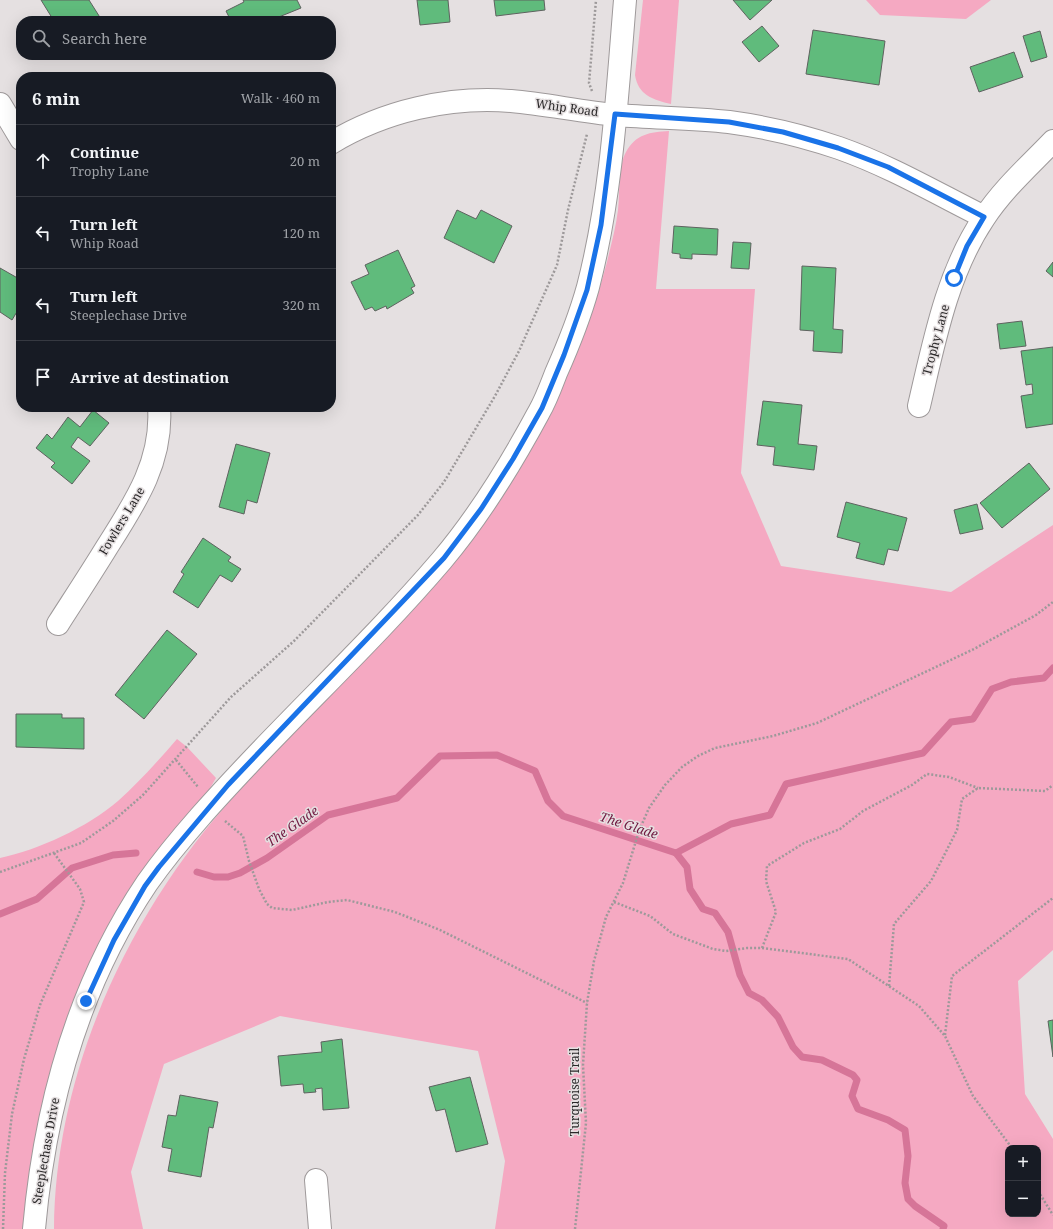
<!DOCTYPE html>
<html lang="en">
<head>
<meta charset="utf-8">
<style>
  :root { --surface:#171b24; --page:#20242c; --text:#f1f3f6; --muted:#9ea1a6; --line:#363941 }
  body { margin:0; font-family:"Noto Serif",serif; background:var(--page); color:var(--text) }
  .controls { position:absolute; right:12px; bottom:12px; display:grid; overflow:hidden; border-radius:8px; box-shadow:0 4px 16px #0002 }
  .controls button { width:36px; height:36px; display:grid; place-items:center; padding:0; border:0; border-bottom:1px solid var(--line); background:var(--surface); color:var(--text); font:20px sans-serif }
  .stop { position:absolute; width:12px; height:12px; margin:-9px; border:3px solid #1a73e8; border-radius:50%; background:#fff }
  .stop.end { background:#1a73e8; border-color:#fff; box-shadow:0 1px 4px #0008 }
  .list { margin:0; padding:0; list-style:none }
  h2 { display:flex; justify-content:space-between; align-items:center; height:52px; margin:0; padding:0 16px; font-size:17px }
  h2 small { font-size:13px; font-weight:400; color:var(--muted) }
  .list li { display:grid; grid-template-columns:26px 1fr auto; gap:12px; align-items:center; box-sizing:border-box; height:72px; padding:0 16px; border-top:1px solid var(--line) }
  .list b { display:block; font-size:15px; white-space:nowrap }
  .list p { margin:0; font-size:13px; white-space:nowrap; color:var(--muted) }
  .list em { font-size:13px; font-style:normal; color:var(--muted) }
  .icon { flex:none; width:22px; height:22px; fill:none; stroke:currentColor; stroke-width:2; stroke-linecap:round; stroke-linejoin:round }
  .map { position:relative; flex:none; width:1053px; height:1229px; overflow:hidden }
  .search { position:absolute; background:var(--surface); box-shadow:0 4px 16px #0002; left:16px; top:16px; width:320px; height:44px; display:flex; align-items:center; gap:10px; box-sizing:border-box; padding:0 14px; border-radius:16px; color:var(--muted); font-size:15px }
  .panel { position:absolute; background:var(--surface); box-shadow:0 4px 16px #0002; left:16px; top:72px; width:320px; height:340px; border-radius:16px }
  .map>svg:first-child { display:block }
</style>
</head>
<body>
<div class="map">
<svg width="1053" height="1229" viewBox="0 0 1053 1229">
  <rect width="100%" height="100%" fill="#e5e0e1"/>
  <g fill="#f5a9c2" fill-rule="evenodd">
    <path d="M643,0H679L671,104C653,100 638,95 635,75Z"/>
    <path d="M866,0H991L966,19L880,15Z"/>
    <path d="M669,131L656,289H755L741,473L781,566L951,592L1053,525V950L1018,981L1025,1094L1053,1139V1229H495L505,1161L478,1051L280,1016L164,1064L131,1172L143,1229H54C55,1069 131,908 238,792C282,744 329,697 375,650C416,608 456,565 489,516C542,438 583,353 607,262C611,245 616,227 618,210C620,194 618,166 626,152C636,134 650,132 669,131ZM1008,1148H1038V1214H1008Z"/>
    <path d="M177,739L187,747L216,778L85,1001L34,1229H0V858C38,850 88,827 118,801C139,782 158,761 177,739Z"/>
  </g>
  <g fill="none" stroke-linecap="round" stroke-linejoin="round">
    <g stroke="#d67598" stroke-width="7">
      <path d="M676,853L687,867L690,889L703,909L715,913L728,932L740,975L749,993L762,1000L778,1017L793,1047L802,1057L822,1060L853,1075L857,1080L852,1096L858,1109L888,1120L905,1130L908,1156L905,1183L908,1199L915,1206L944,1226L943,1229"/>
      <path d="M197,872L214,877H228L240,873L267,858L328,815L397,798L440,756L497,755L535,771L548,801L563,816L676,853L731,824L770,815L786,784L923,753L951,722L973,719L992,689L1011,682L1044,678L1053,668"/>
      <path d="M0,914L37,899L72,868L113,855L136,853"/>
    </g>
  </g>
  <g fill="#60bb7c" stroke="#5e625f">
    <path d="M41,0H89L101,19L97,21H54Z"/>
    <path d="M243,0H297L301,8L269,21H231L226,11L244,2Z"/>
    <path d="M417,0H448L450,22L420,25Z"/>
    <path d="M494,0H544L545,10L496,16Z"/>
    <path d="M733,0H772L750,20Z"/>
    <path d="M762,26L779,46L759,62L742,42Z"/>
    <path d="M813,30L885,41L879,85L806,74Z"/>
    <path d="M1040,31L1047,57L1031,62L1023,36Z"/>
    <path d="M1014,52L1023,77L979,92L970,67Z"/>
    <path d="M457,210L476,219L481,210L512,226L494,263L444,238Z"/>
    <path d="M674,226L718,229L717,255L692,254V259L680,258V254L672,253Z"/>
    <path d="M733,242L751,243L749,269L731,268Z"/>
    <path d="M398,250L415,286L411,288L414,293L387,309L386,306L375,311L372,307L365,310L351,282L369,274L365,265Z"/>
    <path d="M1053,262V277L1046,271Z"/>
    <path d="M802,266L836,268L833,329L843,330L842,353L813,351L814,331L800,330Z"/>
    <path d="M0,268L21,280V312L18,310L12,320L0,312Z"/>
    <path d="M1022,321L1026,346L1000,349L997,324Z"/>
    <path d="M1053,347V424L1026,428L1021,396L1033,394L1032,384L1026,385L1021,351Z"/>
    <path d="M763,401L802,405L798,444L817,446L814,470L773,465L775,447L757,445Z"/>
    <path d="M93,410L109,423L90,446L78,437L71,447L90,461L72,484L51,467L55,463L36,448L47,434L52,439L68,417L80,427Z"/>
    <path d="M236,444L270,453L257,503L247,500L244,514L219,507Z"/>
    <path d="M1029,463L1050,489L1002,528L980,503Z"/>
    <path d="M846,502L907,518L898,551L888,549L884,565L856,558L860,543L837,537Z"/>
    <path d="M977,504L983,529L960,534L954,510Z"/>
    <path d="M203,538L231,557L228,561L241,569L232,582L220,575L198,608L173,592L184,574L181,572Z"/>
    <path d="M167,630L197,654L144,719L115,695Z"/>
    <path d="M16,714H62V718H84V749L16,747Z"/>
    <path d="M1053,1020V1057L1048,1021Z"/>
    <path d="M342,1039L349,1108L323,1110L322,1088L315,1089L316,1092L304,1093L303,1084L281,1086L278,1056L322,1052L321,1042Z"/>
    <path d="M470,1077L488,1144L456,1152L445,1109L436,1111L429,1087Z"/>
    <path d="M180,1095L218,1102L213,1128L209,1127L201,1177L168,1171L172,1149L162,1147L168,1115L176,1116Z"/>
  </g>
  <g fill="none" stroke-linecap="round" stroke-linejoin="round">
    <defs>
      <g id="minor">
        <path d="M0,104L21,139"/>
        <path d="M331,143C384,111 449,96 511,101C547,104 581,112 617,115C654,118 692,118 729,122C766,127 804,136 839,148C890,166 936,193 984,217"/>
        <path d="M919,406C934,342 947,273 984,218C1003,189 1029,166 1053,141"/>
        <path d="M58,624C74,599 91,573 107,547C135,503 163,461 159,407"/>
        <path d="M316,1180L320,1229"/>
        <path d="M34,1229C45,1106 77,987 147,883C178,839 220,794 257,755C319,690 384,628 442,560C480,515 511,464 539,412C546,400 551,386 556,373C568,346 580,316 588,287C612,194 617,96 625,0"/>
      </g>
    </defs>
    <use href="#minor" stroke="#9e999a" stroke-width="24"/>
    <g stroke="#9d999a" stroke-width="2.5" stroke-dasharray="2 2" stroke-linecap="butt">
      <path d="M592,91L589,83L596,0"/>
      <path d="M176,760L198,787"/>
      <path d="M225,821L243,836L249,861L259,889L267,904L272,908L292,910L328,902L347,900L395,912L440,930L587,1003"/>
      <path d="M0,872L81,843L113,821L143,795L231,697L294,641L418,515L444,482L495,396L519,351L557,265L568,210L587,134"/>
      <path d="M614,902L650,916L673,934L713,949L726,951L747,948H762L848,959L919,1006L945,1036L973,1096L1012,1148"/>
      <path d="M762,948L776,912L766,881L767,866L804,843L840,829L863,811L912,785L927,774L949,777L978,788"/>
      <path d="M889,986L894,924L931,881L957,830L962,799L978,788L1045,791L1053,785"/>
      <path d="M945,1035L952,976L1053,898"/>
      <path d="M1038,1191L1053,1215"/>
      <path d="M3,1229L5,1173L12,1114L24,1059L40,1005L84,902L80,889L54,853"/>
      <path d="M575,1229L586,1123L583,1065L587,1003L594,961L606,917L623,883L639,831L649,808L665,785L682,767L698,756L715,748L773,736L817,723L974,649L1036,615L1053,602"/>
    </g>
    <use href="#minor" stroke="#fff" stroke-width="22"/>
  </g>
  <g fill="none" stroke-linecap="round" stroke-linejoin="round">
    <path stroke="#1a73e8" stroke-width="5" d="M86,1001L114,940L145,886L159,867L228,785L444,558L481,509L513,459L542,408L564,355L587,290L601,225L615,114L729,122L783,132L838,148L888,167L984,217L967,246L954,278"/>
  </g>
  <g text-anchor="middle" stroke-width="3" stroke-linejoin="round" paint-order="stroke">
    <g font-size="12" fill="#2b292a" stroke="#e5e0e1">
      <text transform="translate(567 108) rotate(8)" y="4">Whip Road</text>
      <text transform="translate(936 340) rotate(-75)" y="4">Trophy Lane</text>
      <text transform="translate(122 521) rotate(-59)" y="4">Fowlers Lane</text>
      <text transform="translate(575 1092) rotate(-90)" y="4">Turquoise Trail</text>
      <text transform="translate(46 1151) rotate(-80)" y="4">Steeplechase Drive</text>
    </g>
    <g font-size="13" font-style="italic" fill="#701940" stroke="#e5e0e1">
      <text transform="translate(629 825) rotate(18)" y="5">The Glade</text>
      <text transform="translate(292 826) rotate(-35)" y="5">The Glade</text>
    </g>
  </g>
</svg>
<div class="controls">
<button>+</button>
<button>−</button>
</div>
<div class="stop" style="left:954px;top:278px"></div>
<div class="stop end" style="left:86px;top:1001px"></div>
<div class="search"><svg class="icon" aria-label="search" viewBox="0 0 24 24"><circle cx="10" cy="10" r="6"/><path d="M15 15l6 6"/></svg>Search here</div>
<section class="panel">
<h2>6 min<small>Walk · 460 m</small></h2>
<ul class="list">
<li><svg class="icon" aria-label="ahead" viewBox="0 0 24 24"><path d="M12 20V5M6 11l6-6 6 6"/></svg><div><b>Continue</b><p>Trophy Lane</p></div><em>20 m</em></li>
<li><svg class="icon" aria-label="left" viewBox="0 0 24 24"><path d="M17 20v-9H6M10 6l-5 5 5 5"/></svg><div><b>Turn left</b><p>Whip Road</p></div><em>120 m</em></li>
<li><svg class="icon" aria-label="left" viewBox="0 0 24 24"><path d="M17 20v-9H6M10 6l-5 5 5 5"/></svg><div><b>Turn left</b><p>Steeplechase Drive</p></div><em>320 m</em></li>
<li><svg class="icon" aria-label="arrive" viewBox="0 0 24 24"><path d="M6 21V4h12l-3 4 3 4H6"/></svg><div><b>Arrive at destination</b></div></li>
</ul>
</section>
</div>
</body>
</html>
